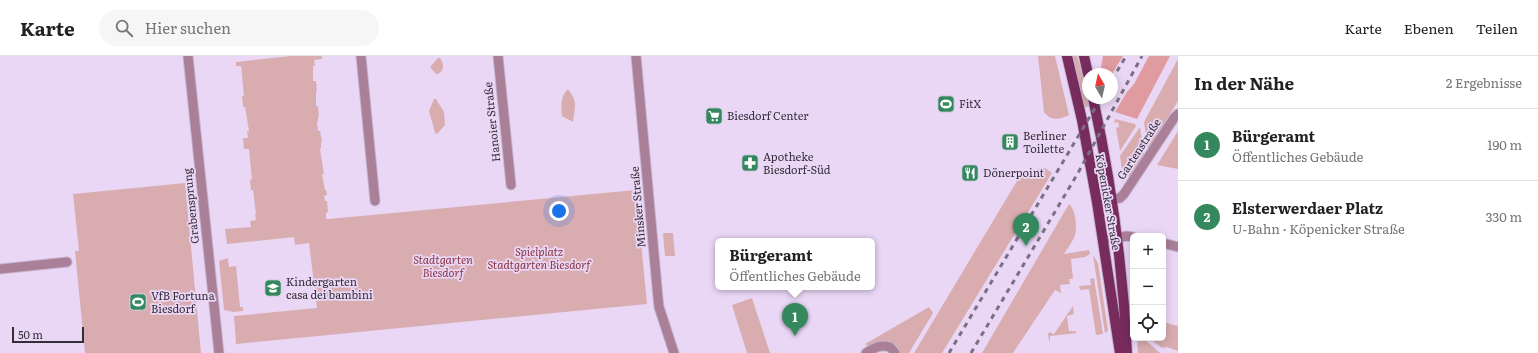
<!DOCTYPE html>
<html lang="de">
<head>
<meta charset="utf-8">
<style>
  :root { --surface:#fff; --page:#f6f6f6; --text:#222; --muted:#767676; --line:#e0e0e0; --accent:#33895d }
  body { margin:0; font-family:Literata,serif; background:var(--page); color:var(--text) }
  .controls { position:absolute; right:12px; bottom:12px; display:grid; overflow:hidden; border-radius:6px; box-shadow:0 2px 10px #0003 }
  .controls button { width:36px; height:36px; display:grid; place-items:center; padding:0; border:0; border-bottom:1px solid var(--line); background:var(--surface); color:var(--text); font:20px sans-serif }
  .compass { position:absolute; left:1082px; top:12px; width:36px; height:36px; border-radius:50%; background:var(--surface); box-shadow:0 2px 10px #0003; rotate:351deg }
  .scale { position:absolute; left:12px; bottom:10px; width:72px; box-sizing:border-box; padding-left:4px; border:2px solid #352e39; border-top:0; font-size:11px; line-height:14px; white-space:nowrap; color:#352e39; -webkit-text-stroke:3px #ead7f6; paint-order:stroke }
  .you { position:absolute; left:559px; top:155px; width:14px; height:14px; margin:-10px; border:3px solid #fff; border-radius:50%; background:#1a73e8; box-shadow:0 0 0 6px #1a73e833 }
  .badge { display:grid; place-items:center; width:26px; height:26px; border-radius:50%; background:var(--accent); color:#fff; font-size:13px; font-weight:700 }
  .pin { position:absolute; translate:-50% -33px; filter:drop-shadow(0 1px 2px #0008) }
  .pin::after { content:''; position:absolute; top:21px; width:14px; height:12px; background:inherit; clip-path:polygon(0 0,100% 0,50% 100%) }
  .popup { position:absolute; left:715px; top:182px; width:160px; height:52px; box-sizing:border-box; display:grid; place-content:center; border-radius:6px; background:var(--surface); filter:drop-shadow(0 1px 3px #0005); font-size:13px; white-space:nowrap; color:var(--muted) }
  .popup b { font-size:15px; color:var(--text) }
  .popup::after { content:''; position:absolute; left:50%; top:100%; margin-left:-8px; border:8px solid transparent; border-top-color:var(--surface) }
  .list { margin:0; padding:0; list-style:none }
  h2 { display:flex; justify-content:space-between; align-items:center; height:52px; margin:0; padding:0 16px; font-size:17px }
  h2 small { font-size:13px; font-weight:400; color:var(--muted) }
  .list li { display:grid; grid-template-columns:26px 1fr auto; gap:12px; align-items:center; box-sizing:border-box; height:72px; padding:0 16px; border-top:1px solid var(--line) }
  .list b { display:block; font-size:15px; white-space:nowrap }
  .list p { margin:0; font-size:13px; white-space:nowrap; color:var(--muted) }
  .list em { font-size:13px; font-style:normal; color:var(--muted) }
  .icon { flex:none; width:22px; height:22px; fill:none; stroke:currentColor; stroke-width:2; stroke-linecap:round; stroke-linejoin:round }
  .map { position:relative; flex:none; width:1178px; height:297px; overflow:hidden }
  header { display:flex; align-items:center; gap:24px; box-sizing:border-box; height:56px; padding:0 20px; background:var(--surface); border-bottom:1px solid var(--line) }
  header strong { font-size:19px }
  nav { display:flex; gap:22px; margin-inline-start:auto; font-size:14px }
  .search { width:280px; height:36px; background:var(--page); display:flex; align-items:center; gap:10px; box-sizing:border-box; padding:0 14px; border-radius:22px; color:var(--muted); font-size:15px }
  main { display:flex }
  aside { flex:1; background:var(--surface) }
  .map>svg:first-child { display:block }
</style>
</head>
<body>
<header>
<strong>Karte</strong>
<div class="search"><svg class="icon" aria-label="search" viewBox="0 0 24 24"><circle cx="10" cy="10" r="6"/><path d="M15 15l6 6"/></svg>Hier suchen</div>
<nav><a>Karte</a><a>Ebenen</a><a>Teilen</a></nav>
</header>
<main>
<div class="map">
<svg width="1178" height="297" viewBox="0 0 1178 297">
  <rect width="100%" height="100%" fill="#ead7f6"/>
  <g fill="#d9adb0">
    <path d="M291,0H322V3L314,4L315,10H313V25H316L317,35H316V50H318L319,60L318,61V65L317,66L318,75H320L322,86H321V92L320,93L324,118H322L325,134H326L327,139L324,140L325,145H327L328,156L326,157V163H329L636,134L647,248L236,288L234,260L317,252L309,187L295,189L294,181L227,188L225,173L251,171L250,165L256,164L255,158H256L253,134H251L250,124L252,123C251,114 250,103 249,93H244L243,82H248L247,75H249L245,51H243L242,40H244C243,31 242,19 241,10H236V6Z"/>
    <path d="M1038,0H1055L1069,59C1060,64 1050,65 1044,56Z"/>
    <path d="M1072,0H1077C1081,13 1088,29 1088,42H1090L1092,50L1084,51Z"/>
    <path d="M438,2H440C444,9 445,13 438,18H436L430,11Z"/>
    <path d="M1178,3V45L1148,94L1144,66Z"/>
    <path d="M568,33C578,46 575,50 573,66L562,60C561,50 560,41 568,33Z"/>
    <path d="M434,43H436L444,56L445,69L437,78L435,77L429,55Z"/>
    <path d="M1115,63L1135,68L1136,70L1120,95L1116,72L1119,71L1118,66L1114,67Z"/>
    <path d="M1140,71L1144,98L1131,120L1123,121L1120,100Z"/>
    <path d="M1178,75V113L1157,109Z"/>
    <path d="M1045,112L1052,117L942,297H914L1023,115Z"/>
    <path d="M185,127L201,297H85L75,195H79L73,138Z"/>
    <path d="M1069,148C1076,154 1078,174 1074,182C1071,188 1067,193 1064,198L1089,194L1090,198L1085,201L1071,203L1073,223H1069L1070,228L1060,229L1061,237L1055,234L1013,297H982Z"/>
    <path d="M663,177H673L675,200H665Z"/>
    <path d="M1093,199L1098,207L1108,275L1105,277Z"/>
    <path d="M228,202L229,211L236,210L240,251H243V255L233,256L224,254L219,205Z"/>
    <path d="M1094,222L1103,278L1096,279L1089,233L1080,234L1079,230L1091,229L1090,223Z"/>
    <path d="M752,242L770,297H747L732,249Z"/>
    <path d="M1073,250L1074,258L1067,260L1069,275H1075L1077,277L1050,280V285H1049L1048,278L1049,276L1054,278Z"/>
    <path d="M929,251L933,257L909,297H900C895,281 880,283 868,290L865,288Z"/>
    <path d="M1163,266L1178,270V295L1167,291L1162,292L1149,282H1163Z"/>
    <path d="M1137,282H1143L1160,297H1138Z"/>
  </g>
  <g fill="#e09ba1">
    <path d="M1103,0H1123L1112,18H1103L1101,12Z"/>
    <path d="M1149,0H1170L1137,63L1115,56L1127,36L1134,28Z"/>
  </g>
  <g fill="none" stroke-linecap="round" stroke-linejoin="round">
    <defs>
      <g id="minor">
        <path d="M188,0L219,297"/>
        <path d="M361,0L375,145"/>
        <path d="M498,0L511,129"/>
        <path d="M636,0L658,242L659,251L674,297"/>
        <path d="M1097,146L1120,142L1124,138L1174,62L1178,58"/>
        <path d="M1103,184L1127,180L1133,181"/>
        <path d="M1163,187L1178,191"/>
        <path d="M0,213L67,206"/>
        <path d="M866,297C874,292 880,288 890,291L895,297"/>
      </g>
      <g id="major">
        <path d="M1067,0L1082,64L1097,146L1120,297"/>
        <path d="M1084,0L1088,18"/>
        <path d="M1093,42C1111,125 1123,212 1127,297"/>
      </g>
    </defs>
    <use href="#minor" stroke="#c6b5d0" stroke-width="11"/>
    <use href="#major" stroke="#c6b5d0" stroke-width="12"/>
    <use href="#minor" stroke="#aa7f98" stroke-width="9"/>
    <use href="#major" stroke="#772c5d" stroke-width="10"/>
    <g stroke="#7b7082" stroke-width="3" stroke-dasharray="5 5" stroke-linecap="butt">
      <path d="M1112,24L1126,0"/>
      <path d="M949,297L1101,42"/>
      <path d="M971,297L1078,117L1142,0"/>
    </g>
  </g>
  <defs>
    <symbol id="stadium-square" viewBox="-11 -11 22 22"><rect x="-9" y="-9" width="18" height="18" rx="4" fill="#33895d" stroke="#ead7f6"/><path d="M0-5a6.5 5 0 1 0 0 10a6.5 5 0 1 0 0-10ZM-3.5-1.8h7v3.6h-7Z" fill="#fff"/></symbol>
    <symbol id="supermarket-square" viewBox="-11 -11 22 22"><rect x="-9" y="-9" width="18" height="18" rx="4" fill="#33895d" stroke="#ead7f6"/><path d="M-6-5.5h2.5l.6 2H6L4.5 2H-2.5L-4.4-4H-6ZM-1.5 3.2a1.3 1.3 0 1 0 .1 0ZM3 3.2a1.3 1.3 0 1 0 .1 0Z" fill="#fff"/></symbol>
    <symbol id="building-square" viewBox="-11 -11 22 22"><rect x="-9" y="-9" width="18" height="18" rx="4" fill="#33895d" stroke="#ead7f6"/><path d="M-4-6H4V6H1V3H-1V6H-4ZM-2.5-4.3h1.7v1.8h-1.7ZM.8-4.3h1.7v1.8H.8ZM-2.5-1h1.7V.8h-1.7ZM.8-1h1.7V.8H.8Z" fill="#fff"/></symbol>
    <symbol id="pharmacy-square" viewBox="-11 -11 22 22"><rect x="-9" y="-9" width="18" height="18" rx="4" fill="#33895d" stroke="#ead7f6"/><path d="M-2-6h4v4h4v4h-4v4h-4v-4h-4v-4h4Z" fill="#fff"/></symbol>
    <symbol id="restaurant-square" viewBox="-11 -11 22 22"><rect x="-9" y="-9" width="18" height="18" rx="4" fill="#33895d" stroke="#ead7f6"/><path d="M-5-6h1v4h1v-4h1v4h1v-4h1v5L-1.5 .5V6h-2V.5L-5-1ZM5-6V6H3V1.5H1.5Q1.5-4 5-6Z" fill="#fff"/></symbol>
    <symbol id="school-square" viewBox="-11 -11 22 22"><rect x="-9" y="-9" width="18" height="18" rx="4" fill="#33895d" stroke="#ead7f6"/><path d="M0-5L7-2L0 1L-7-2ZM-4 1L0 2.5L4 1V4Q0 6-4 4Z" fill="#fff"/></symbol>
  </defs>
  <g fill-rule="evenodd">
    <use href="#stadium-square" x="936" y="38" width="20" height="20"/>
    <use href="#supermarket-square" x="704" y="50" width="20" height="20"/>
    <use href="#building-square" x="1000" y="76" width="20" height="20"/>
    <use href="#pharmacy-square" x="740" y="97" width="20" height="20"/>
    <use href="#restaurant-square" x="960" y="107" width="20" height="20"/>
    <use href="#school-square" x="263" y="222" width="20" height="20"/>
    <use href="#stadium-square" x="128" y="236" width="20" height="20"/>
  </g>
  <g text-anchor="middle" stroke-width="3.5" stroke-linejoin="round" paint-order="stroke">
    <g font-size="11" fill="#352e39" stroke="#ead7f6" text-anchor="start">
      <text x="959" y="52">FitX</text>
      <text x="727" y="64">Biesdorf Center</text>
      <text x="1023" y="84">Berliner<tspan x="1023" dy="13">Toilette</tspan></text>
      <text x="763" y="105">Apotheke<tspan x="763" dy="13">Biesdorf-Süd</tspan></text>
      <text x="983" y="121">Dönerpoint</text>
      <text x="286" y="230">Kindergarten<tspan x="286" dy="13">casa dei bambini</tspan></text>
      <text x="151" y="244">VfB Fortuna<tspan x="151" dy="13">Biesdorf</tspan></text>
    </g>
    <g font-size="11" fill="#352e39" stroke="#ead7f6">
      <text transform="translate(492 66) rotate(-96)" y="4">Hanoier Straße</text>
      <text transform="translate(1139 93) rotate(-57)" y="4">Gartenstraße</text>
      <text transform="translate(1108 146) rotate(80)" y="4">Köpenicker Straße</text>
      <text transform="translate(191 150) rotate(-96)" y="4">Grabensprung</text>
      <text transform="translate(638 151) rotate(-95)" y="4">Minsker Straße</text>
    </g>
    <g font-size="11" font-style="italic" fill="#883641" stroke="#ead7f6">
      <text x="539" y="200">Spielplatz<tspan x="539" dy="13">Stadtgarten Biesdorf</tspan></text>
      <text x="443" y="208">Stadtgarten<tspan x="443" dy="13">Biesdorf</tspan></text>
    </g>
  </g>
</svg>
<div class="controls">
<button>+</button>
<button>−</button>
<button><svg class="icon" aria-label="locate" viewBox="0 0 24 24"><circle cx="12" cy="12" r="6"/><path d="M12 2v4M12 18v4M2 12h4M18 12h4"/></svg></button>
</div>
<svg class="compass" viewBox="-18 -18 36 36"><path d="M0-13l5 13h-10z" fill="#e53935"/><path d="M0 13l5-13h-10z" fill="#767676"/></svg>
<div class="scale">50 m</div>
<div class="you"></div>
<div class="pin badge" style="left:795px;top:280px">1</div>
<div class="popup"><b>Bürgeramt</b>Öffentliches Gebäude</div>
<div class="pin badge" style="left:1026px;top:190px">2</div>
</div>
<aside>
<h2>In der Nähe<small>2 Ergebnisse</small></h2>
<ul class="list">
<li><span class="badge">1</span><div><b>Bürgeramt</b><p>Öffentliches Gebäude</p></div><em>190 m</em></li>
<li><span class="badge">2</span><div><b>Elsterwerdaer Platz</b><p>U-Bahn · Köpenicker Straße</p></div><em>330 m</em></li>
</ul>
</aside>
</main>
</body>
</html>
